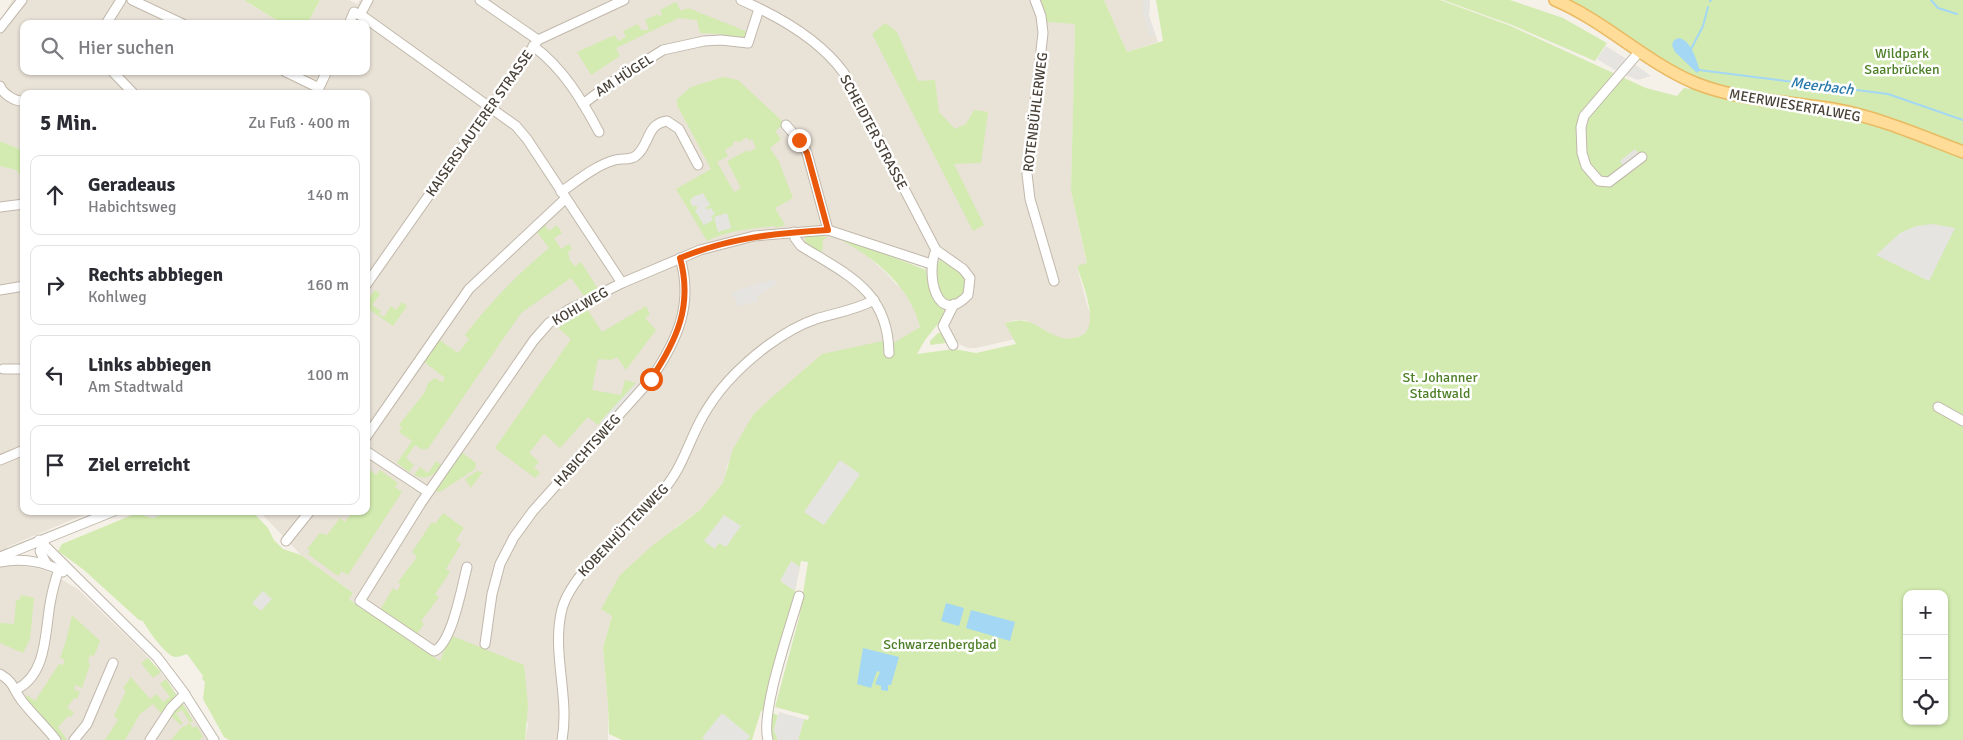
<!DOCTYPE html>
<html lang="de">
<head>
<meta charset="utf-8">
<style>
  :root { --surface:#fff; --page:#f2f2f3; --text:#2b2b33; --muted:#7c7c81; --line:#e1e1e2 }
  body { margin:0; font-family:Signika,sans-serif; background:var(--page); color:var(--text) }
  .controls { position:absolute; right:15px; bottom:15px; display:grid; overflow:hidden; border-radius:10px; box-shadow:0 1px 4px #0004 }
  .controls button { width:45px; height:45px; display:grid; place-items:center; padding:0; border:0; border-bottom:1px solid var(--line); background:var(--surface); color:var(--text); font:25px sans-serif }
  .stop { position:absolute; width:15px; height:15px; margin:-11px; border:4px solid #ea580c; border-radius:50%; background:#fff }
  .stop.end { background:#ea580c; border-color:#fff; box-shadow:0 1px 5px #0008 }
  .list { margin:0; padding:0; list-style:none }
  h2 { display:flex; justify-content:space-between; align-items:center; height:65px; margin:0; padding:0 20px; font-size:21px }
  h2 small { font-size:16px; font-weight:400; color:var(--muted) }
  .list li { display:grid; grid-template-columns:32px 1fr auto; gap:15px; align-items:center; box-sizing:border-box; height:80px; margin:0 10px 10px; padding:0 10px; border:1px solid var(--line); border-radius:10px }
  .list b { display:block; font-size:19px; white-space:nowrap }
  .list p { margin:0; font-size:16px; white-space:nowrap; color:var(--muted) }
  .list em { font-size:16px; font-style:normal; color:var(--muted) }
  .icon { flex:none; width:28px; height:28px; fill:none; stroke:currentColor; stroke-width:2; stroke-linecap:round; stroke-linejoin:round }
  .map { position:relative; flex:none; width:1963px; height:740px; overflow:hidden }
  .search { position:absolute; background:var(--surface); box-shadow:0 1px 4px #0004; left:20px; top:20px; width:350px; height:55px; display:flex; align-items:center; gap:12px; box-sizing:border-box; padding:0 18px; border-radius:10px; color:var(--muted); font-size:19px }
  .panel { position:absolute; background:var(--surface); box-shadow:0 1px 4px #0004; left:20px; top:90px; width:350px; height:425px; border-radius:10px }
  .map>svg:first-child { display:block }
</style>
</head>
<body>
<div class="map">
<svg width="1963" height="740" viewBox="0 0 1963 740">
  <rect width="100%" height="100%" fill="#f5f1e9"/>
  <g fill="#e9e2d7">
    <path d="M12,0H244L283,24H24V71H366V24H307L320,0H349L357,4L360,0H1041L1047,22L1075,23L1071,191L1087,264L1077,267L1091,319L1089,330L1081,336L1068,339L1059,338L1025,320H1015L1005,323L1015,339L976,348H968L961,345L949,334L944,311L930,291L926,270L923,267L839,239L861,250L886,273L896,284L904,290L916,311L920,327L892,345L822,354L753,415L727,466L724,482L700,510L676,527L612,616L603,648L608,705V740H525L528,723L450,636L440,661L420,649L367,609L363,610L349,599L353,593L301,555L259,511H366V94H24V151L0,141V22Z"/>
    <path d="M1104,0H1150L1149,16L1158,42L1127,52Z"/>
    <path d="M0,166L16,170L24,179V511H93L7,547L6,564L37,568L51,573L79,590L145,654L166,679L208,740H0Z"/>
  </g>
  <g fill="#d3ebb0" fill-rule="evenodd">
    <path d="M244,0H320L307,24H283Z"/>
    <path d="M1041,0H1104L1127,52L1163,41L1156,0H1440L1511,26L1646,88L1677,96L1684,88L1691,89L1736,101L1855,119L1963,156V740H798L804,719L808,720L809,716L775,707L799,618L808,562L801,561L795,591L797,593L764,710L761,711L752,740H622L609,734L608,705L603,648L612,616L601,609L620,575L653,545L700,510L723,483L733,449L753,415L771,398L822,354L887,340L892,344L920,327C910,286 874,257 837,238L860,244L926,270L930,291L944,311L945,315L925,340L917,354L954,349L976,353L1016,344L1005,323C1032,315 1036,329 1059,337C1065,340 1072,338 1078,337C1103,330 1082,283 1077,266L1087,263L1071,191L1075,24L1047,22ZM1907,594H1944V721H1907Z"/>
    <path d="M1443,0H1510L1563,18L1607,43L1595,61L1512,25Z"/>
    <path d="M1567,0H1963V147L1897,124L1726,89L1688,75Z"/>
    <path d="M676,2L681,11L688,8L748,32L745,40L720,34L700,33L697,20L679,18L616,48L620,56L591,75L577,52L615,35L618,41L626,37L623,31L638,24L641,30H649L645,20L658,14L659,16L662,15L660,10Z"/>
    <path d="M885,23L897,32L918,81L935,80L939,112L955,129L966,124L974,110L988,112L981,163L954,164L984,225L973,231L872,34Z"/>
    <path d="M723,77L738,80L782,121L783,125L775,131L781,139L770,148L779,162L793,198L775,208L785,225L776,228L775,226C752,229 728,230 707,241L676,189L711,169L677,105V99L691,87ZM747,137L749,141L752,139L756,148L749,152L748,150L727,161L741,188L734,192L717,162L728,156L725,150L733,145L734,141L740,142ZM703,194L710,205L705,208L715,214L710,216L712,220L704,225L695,210L698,208L690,201Z"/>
    <path d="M0,141L24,151V179L16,170L0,166Z"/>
    <path d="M544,224L549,231L557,225L562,233L554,238L561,249L569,244L572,249L568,252L570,261L575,266L581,262L598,289L584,296L571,278L521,313L427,450L424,448L422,450L415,445L406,458L414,465L409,472L397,463L412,441L399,432L402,428L399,425L425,392L428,383L435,378L442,382L445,378L423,361L438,339L458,353L469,339L465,335C490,302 517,275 549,248L536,231Z"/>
    <path d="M809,235L828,237L823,240L822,254L805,242V237Z"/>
    <path d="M941,259L966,276L965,293C958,300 951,304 941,298C937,286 931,270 941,259Z"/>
    <path d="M375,290L380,294L372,305L381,311L379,314L384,317L391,306L396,310L402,302L407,306L393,326L366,307V302Z"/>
    <path d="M646,306L650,315L645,318L656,330L626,370L617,357L611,360L598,359L592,390L621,395L625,380L636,383L598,425L588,417L560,448L544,434L529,453L539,462L534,467L540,473L535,478L495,448L571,339L558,328L587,309L602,332Z"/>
    <path d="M938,333H943L946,343L930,345V341Z"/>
    <path d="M461,452L476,463L475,469L440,492L433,491Z"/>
    <path d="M436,461L441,465C435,475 427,481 414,475L420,467L428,473Z"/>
    <path d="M487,466L471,488L465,479L477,471L482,472Z"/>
    <path d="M369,469L376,475L380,470L398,483L395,487L402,492L348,575L342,571L338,576L308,554L310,551L307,549L320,533L327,535L340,518L345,522L353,511H366V493L370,488L366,485V473Z"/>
    <path d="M167,511H252L268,528L274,540L283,549L301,555L353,593L349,599L363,610L367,609L412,643L440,661L450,635L524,665L528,705L525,740H229L224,737L203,699L205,682L202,679L203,676L187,654C183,655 179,657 175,657C166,656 147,629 143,621L139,620L84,570L58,551L62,544L137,513L153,518Z"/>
    <path d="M443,513L464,528L456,540L461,544L446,569L450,572L435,594L439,597L421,621L424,624L416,635L380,610L393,588L397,591L401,584L398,582L417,557L412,552L432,522L435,524Z"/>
    <path d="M21,595L34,598L30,639L23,653L0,643V623L14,624L16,601L20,599Z"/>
    <path d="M72,615L100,641L94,656L90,655L88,662L90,664L82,688L75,685L74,689L80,692L77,699L74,698L67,708L74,712L71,717L68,716L58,727L67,740H62L26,698L27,695L35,701L59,664L63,665L65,660L60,658L66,641Z"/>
    <path d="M148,658L161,672L153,678L141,663Z"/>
    <path d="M131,677L150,699L157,694L163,702L170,697L160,684L166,679L176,695L162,714L153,704L140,714L125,740H105L118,720L114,716L126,691L123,688Z"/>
    <path d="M183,704L193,721L190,723L193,728L197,726L203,737L199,740H171L181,728L190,723L182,710L176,713L183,724L181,725L170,715Z"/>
    <path d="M771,713L778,715L774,730L778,740H771Z"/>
  </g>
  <g fill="#e6e4e1">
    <path d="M1143,0H1150L1149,16L1155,34L1150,36L1143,13Z"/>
    <path d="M1606,46L1628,60L1618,72L1597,59Z"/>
    <path d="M1633,63L1651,76L1638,80L1623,74Z"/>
    <path d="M1635,149L1642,157L1626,169L1620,161Z"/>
    <path d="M703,193L710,205L705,207L707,210L711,208L715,214L711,216L713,220L704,225L695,210L698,208L696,205L693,207L690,201L693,197Z"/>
    <path d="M727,213L731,228L718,232L714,217Z"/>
    <path d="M1933,224L1955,228L1929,281L1876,255L1900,233L1916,226Z"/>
    <path d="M774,279L776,284L757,296L758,301L738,306L732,292Z"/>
    <path d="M635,384L641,390L607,429L600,422Z"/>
    <path d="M840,460L860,474L824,525L804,512Z"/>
    <path d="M150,511H167L153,518L142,515Z"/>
    <path d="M724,515L741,526L726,547L719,543L715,549L704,541Z"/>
    <path d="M791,561L800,567L795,591L780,581Z"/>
    <path d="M263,591L272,599L261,611L252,603Z"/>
    <path d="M779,712L804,719L798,740H778L774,730Z"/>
    <path d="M722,713L750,736L747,740H705L702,738Z"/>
  </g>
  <g fill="#a3d7f4">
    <path d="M1679,38C1692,41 1696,60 1700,70L1697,73L1675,52L1672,45L1674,40Z"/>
    <path d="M946,603L964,608L959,626L941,621Z"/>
    <path d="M971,610L1015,622L1010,641L966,628Z"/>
    <path d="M863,648L899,657L891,685H888V691L881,690V686L875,684L880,672L877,671L871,688L857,684Z"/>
  </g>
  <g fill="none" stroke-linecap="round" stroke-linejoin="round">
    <g stroke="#a3d7f4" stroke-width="2">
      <path d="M1931,0L1938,8L1957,14"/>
      <path d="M1710,1L1711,0"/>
      <path d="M1691,49L1703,26L1708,7"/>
      <path d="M1917,56L1918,52"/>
      <path d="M1917,58V57"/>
      <path d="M1699,70L1888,94L1963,120"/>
    </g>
    <defs>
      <g id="minor">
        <path d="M132,0L183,24"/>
        <path d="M480,0L538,40"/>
        <path d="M741,0C778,16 820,40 844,73L936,250L963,269L970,278L968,295C937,328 925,274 936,250"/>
        <path d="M1035,0L1041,16L1043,33L1027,174L1030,199L1054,281"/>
        <path d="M360,15L368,0"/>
        <path d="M106,24L121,0"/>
        <path d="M349,24L354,12L364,17L516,126L527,139L622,283"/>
        <path d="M0,28L22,0"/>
        <path d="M533,46C563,68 582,100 599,132"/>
        <path d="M1639,52L1584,116L1581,127L1582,153L1586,166L1599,181L1609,182L1642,157"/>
        <path d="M112,71L134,94"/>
        <path d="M284,71L319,88"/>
        <path d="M0,86C3,94 15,102 24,101"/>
        <path d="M316,94L327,71"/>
        <path d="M583,104L612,82L663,50L704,41L721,40L748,43L759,9"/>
        <path d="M786,125L803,145L807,153L828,230"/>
        <path d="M561,192C577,181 596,165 615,160C623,158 632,161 638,154C650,142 647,124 667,121L679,129L698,165"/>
        <path d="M0,207L24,204"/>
        <path d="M794,232L795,238L801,246C848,275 888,291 889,353"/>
        <path d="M366,285L538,40L624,0"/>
        <path d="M0,290L24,286"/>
        <path d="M953,345L943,326L954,304"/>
        <path d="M3,369H24"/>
        <path d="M1938,407L1963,421"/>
        <path d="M366,437L469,289L565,199"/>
        <path d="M366,451L428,492"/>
        <path d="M0,460L24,450"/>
        <path d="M39,540L157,657L182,690L214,740"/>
        <path d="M45,540L40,551L47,565"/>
        <path d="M286,541L310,511"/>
        <path d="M0,557L114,511"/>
        <path d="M0,562C20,558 45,561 63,572"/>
        <path d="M467,567C462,586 452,644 434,651L360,601L421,503L534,340L549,323L568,310L622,283L700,250L754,236L828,230L931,264"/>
        <path d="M485,644L492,594L500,564L514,537L533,511L651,379C677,341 694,304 680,258"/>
        <path d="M0,674C15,683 12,688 22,701C32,714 45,726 56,740"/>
        <path d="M17,689C47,674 45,632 50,604C52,592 55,581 59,569"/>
        <path d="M74,740L87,724L113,663"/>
        <path d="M150,740L171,708L185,694"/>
        <path d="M562,740C570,696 551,652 562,609C573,569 636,522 664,489C683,467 689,440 703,416C718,389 743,364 767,346C782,335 798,325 816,319C835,313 856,310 874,300"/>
        <path d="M768,740C760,712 790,628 799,596"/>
      </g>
      <path id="major" d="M1555,0C1605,21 1645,62 1695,83C1740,101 1787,101 1833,109C1878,117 1921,136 1963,152"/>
    </defs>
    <use href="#minor" stroke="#c1b8ab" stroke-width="11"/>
    <use href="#major" stroke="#e9ba62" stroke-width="14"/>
    <use href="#minor" stroke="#fff" stroke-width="9"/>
    <use href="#major" stroke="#ffdc98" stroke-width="11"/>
  </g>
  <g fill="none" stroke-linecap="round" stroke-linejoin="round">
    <path stroke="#ea580c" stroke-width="6" d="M651,379C677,340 693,305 680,258C728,238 776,233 828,230L807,153L799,140"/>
  </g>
  <g text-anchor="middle" stroke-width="5" stroke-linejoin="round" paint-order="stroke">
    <g font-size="14" fill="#4c7e26" stroke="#fff">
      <text x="1902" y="58">Wildpark<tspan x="1902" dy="16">Saarbrücken</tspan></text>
      <text x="1440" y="382">St. Johanner<tspan x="1440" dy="16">Stadtwald</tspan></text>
      <text x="940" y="649">Schwarzenbergbad</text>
    </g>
    <g font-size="14" fill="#494137" stroke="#fff">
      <text transform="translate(624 75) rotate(-33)" y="5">AM HÜGEL</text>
      <text transform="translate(1795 105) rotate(10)" y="5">MEERWIESERTALWEG</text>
      <text transform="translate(1035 112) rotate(-83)" y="5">ROTENBÜHLERWEG</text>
      <text transform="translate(479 123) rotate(-55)" y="5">KAISERSLAUTERER STRASSE</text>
      <text transform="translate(874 132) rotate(62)" y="5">SCHEIDTER STRASSE</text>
      <text transform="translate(580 306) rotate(-30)" y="5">KOHLWEG</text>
      <text transform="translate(587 450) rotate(-48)" y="5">HABICHTSWEG</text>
      <text transform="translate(623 530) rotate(-46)" y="5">KOBENHÜTTENWEG</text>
    </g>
    <g font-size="15" font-style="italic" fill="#2879aa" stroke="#fff">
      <text transform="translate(1822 86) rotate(7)" y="5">Meerbach</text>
    </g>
  </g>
</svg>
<div class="controls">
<button>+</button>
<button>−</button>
<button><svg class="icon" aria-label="locate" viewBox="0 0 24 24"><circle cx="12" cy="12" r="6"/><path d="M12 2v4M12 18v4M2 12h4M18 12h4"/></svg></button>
</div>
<div class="stop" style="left:651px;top:379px"></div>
<div class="stop end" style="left:799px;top:140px"></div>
<div class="search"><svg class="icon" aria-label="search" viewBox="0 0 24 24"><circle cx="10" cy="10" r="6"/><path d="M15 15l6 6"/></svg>Hier suchen</div>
<section class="panel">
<h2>5 Min.<small>Zu Fuß · 400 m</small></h2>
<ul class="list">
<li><svg class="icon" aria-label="ahead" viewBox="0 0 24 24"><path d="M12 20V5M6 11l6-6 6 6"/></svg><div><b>Geradeaus</b><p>Habichtsweg</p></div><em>140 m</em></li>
<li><svg class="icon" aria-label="right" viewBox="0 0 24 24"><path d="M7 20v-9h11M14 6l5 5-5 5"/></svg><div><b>Rechts abbiegen</b><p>Kohlweg</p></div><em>160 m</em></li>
<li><svg class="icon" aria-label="left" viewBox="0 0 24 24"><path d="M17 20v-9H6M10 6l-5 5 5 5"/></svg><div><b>Links abbiegen</b><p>Am Stadtwald</p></div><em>100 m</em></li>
<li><svg class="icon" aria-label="arrive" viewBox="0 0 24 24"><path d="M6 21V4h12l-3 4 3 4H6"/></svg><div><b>Ziel erreicht</b></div></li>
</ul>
</section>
</div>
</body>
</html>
